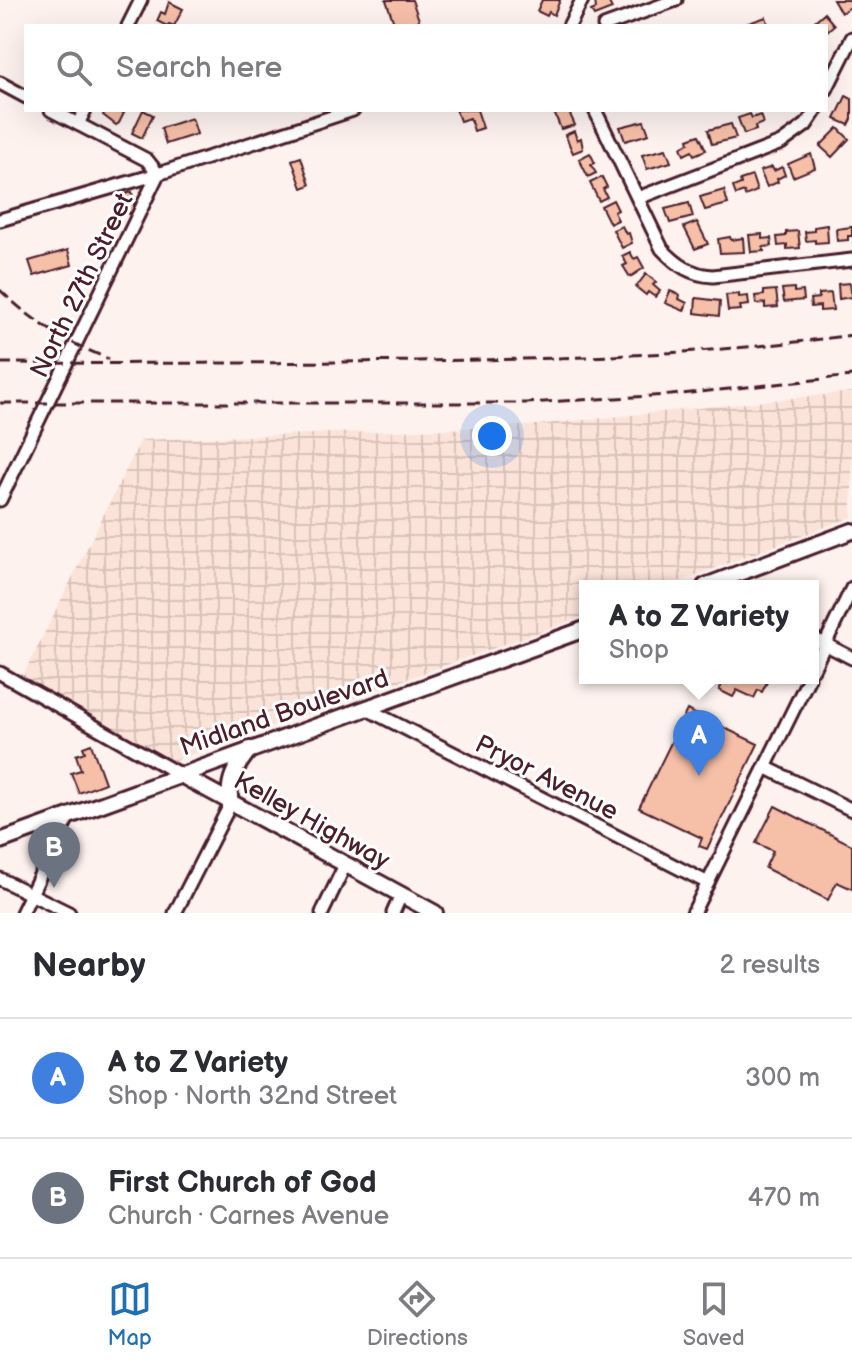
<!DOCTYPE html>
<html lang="en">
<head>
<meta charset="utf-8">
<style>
  :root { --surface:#fff; --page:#f2f2f3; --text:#2b2b33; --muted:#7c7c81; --line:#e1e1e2; --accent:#1f6fb2 }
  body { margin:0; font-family:"Balsamiq Sans",sans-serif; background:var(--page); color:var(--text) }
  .you { position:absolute; left:492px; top:436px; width:28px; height:28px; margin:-20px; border:6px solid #fff; border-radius:50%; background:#1a73e8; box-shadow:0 0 0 12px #1a73e833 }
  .badge { display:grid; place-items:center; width:52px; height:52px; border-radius:50%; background:var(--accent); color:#fff; font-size:26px; font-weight:700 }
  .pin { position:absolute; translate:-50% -66px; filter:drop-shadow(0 2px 4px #0008) }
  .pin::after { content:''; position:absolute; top:42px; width:28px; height:24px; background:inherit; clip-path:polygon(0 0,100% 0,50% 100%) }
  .popup { position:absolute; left:579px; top:580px; width:240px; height:104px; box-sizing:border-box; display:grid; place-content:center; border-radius:0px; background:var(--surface); filter:drop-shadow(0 2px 6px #0005); font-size:26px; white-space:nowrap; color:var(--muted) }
  .popup b { font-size:30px; color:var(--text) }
  .popup::after { content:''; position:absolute; left:50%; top:100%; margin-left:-16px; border:16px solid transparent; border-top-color:var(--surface) }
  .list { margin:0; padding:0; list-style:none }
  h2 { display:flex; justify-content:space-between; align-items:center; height:104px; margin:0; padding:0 32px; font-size:34px }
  h2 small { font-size:26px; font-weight:400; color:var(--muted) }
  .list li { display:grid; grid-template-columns:52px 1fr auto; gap:24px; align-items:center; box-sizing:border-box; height:120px; padding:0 32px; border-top:2px solid var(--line) }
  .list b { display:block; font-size:30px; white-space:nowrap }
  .list p { margin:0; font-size:26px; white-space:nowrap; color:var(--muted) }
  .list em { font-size:26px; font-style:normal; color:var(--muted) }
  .icon { flex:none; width:44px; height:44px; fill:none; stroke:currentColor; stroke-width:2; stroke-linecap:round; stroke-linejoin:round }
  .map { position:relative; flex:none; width:852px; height:913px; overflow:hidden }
  .search { position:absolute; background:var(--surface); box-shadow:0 8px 32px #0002; left:24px; right:24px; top:24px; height:88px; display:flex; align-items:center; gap:20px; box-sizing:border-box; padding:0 28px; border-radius:0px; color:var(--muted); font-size:30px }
  .sheet { height:344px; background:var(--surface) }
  nav { display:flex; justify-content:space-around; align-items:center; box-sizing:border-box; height:112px; border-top:2px solid var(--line); background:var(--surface); font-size:22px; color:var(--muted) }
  nav a { display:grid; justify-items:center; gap:4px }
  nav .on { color:var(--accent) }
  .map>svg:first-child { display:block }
</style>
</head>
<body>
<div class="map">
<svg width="852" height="913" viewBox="0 0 852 913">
  <defs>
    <pattern id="industrial-grid" width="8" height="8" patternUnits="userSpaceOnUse" patternTransform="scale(2)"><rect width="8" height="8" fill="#fbe3d9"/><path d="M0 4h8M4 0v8" fill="none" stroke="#d9c2ba"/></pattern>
  </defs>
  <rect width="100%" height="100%" fill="#fdf2ee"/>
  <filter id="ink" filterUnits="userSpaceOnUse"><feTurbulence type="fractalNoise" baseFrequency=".0125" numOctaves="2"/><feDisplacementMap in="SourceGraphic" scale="16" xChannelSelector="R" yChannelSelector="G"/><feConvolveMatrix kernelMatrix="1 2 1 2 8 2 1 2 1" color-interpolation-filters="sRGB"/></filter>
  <g filter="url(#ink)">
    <path fill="url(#industrial-grid)" d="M852,392V517L667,586H585V616L174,761L22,678L141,440L527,426Z"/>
    <g fill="#f5bfa8" stroke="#4a1f2b" stroke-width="2">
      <path d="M386,0H412L421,26H395Z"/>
      <path d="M542,0H560L554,15L549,12L547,16L537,11Z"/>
      <path d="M595,0H608L612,9L594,16L591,11L596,9Z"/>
      <path d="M833,0H852V6L841,13Z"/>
      <path d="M169,2L183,9L174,26L169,24L167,26L157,21L161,12L165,14Z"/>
      <path d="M824,13L834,25L826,32V26H809Z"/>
      <path d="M766,17L769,26H740Z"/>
      <path d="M846,96L852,99V119L849,125L835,119Z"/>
      <path d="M106,110H118L124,113L119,123L116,125L103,115Z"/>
      <path d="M143,110L153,115L142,138L132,133Z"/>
      <path d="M456,110H477L483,128L474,131L470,118L460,121Z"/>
      <path d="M553,110H568L575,125L561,129Z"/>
      <path d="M750,114L752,118L760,115L763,123L755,126L756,130L744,134L738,118Z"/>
      <path d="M192,118L197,134L166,144L161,128Z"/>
      <path d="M644,121L649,134L625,141L620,127Z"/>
      <path d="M731,124L736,138L712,144L708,130Z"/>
      <path d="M838,128L849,139L832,157L820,146Z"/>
      <path d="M574,131L577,140L581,138L583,149L573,153L565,135Z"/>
      <path d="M699,135L706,150L694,155L692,151L684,155L681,147L689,143L688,139Z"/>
      <path d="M666,149L671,162L647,169L642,155Z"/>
      <path d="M590,153L595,163L591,165L596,173L588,177L579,159Z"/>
      <path d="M811,154L815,168L793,177L788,164Z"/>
      <path d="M301,157L310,185L302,188L292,160Z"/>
      <path d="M772,167L774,171L782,167L785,175L777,179L778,182L767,187L760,171Z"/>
      <path d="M752,176L757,191L745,196L744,192L736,195L733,187L741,184L740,180Z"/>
      <path d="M602,177L607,187L603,189L607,197L599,201L590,183Z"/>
      <path d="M724,190L728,204L705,210L700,197Z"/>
      <path d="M132,192L135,211L126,214L122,212L118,196Z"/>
      <path d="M613,200L618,210L614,212L618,220L610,224L601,206Z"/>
      <path d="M689,203L693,217L670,223L665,209Z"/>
      <path d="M697,222L708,244L695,249L684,227Z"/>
      <path d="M827,225L828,242L815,243V240L806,241L805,232L814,231V227Z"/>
      <path d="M622,226L626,234L629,233L632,243L622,248L613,230Z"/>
      <path d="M852,227V236H848V240L837,241L836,229Z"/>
      <path d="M798,231L800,248L787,249V245L778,246L777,237L786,236V232Z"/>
      <path d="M762,234V239L771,238L772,246L763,247L764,251L751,252L749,235Z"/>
      <path d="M730,237L731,240L743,238L744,252L720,253L718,239Z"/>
      <path d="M68,250L72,265L34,276L29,261Z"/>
      <path d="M630,252L634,259L638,257L644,268L630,277L623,266L627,264L622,256Z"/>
      <path d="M646,274L656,282L653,285L660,291L655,297L648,292L646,295L636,287Z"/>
      <path d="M850,283L852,299L851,297L839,299L838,284Z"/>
      <path d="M794,288V292L803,291L804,300L784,302L782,289Z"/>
      <path d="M776,290L778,307L765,308V303L756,304L755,296L764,295V291Z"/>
      <path d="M670,291L680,295L679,299L687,303L684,311L665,303Z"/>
      <path d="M831,293L833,310L820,311V306L811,307L810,299L819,298V294Z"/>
      <path d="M739,294V297L748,296L749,305L740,306L741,310L728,311L726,295Z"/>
      <path d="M696,298L720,301L719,316L695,313Z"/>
      <path d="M717,678H769L762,692L758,690L754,698L737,690L733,697L719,690L723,683Z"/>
      <path d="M687,710L758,744L707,849L699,846L702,838L639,808Z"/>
      <path d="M91,744L105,783L79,793L71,773L81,770L76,755L85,752L83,747Z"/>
      <path d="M775,806L852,845V889L837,882L828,900L765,868L773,851L756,843Z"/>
    </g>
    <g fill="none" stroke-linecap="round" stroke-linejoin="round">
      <defs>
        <g id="minor">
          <path d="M128,26L141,0"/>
          <path d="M569,26L582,0"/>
          <path d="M604,26L676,0"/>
          <path d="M0,83L26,97"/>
          <path d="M826,90L852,38"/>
          <path d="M595,110L662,249C677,265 691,275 713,276L852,260"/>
          <path d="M78,124L85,110"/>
          <path d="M638,198L781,143L806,125L816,110"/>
          <path d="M0,220L158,174L353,110"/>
          <path d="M0,500L158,174L147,160L51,110"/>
          <path d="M813,638L852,658"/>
          <path d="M813,669L852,588"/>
          <path d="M0,673L179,774"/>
          <path d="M367,709L708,883"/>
          <path d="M765,767L852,810"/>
          <path d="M0,879L69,913"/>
          <path d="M22,913L69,815"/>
          <path d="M175,913L231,803"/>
          <path d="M322,913L345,865"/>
          <path d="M393,913L401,895"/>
          <path d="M693,913L809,678"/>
        </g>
        <g id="major">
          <path d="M705,586L852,531"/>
          <path d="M179,774L435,913"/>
          <path d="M231,803C226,780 236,767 250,749"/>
          <path d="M0,841L585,629"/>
        </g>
      </defs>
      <use href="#minor" stroke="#4a1f2b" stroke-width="17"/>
      <use href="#major" stroke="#4a1f2b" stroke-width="20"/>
      <use href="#minor" stroke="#fff" stroke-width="11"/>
      <use href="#major" stroke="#fff" stroke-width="14"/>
      <g stroke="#4a1f2b" stroke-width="3" stroke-dasharray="12 6" stroke-linecap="butt">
        <path d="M0,290C33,322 66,342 109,359"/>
        <path d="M0,363C139,364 278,363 417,361C563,359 708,355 852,335"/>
        <path d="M0,403H527L671,395L852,376"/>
      </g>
    </g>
  </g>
  <g text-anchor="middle" stroke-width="6" stroke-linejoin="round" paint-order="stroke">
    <g font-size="26" fill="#4a1f2b" stroke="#fff">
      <text transform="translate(81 285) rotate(-64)" y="9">North 27th Street</text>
      <text transform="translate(284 712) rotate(-19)" y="9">Midland Boulevard</text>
      <text transform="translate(547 777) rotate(27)" y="9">Pryor Avenue</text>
      <text transform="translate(312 820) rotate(29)" y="9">Kelley Highway</text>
    </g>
  </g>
</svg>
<div class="you"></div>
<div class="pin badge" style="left:699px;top:776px;background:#3f7fe0">A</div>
<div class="popup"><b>A to Z Variety</b>Shop</div>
<div class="pin badge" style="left:54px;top:888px;background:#6b7280">B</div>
<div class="search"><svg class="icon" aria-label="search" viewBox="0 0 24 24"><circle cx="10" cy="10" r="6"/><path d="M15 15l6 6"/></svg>Search here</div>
</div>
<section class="sheet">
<h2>Nearby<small>2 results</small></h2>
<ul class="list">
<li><span class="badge" style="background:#3f7fe0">A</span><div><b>A to Z Variety</b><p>Shop · North 32nd Street</p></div><em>300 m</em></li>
<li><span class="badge" style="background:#6b7280">B</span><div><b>First Church of God</b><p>Church · Carnes Avenue</p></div><em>470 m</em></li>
</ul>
</section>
<nav>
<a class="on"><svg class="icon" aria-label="map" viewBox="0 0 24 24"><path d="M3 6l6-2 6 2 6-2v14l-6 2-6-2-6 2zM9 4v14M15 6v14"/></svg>Map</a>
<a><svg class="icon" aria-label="directions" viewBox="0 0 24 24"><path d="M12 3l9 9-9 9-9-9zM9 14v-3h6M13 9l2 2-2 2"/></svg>Directions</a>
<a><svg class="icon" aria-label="saved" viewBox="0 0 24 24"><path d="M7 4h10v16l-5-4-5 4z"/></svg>Saved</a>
</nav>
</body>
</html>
